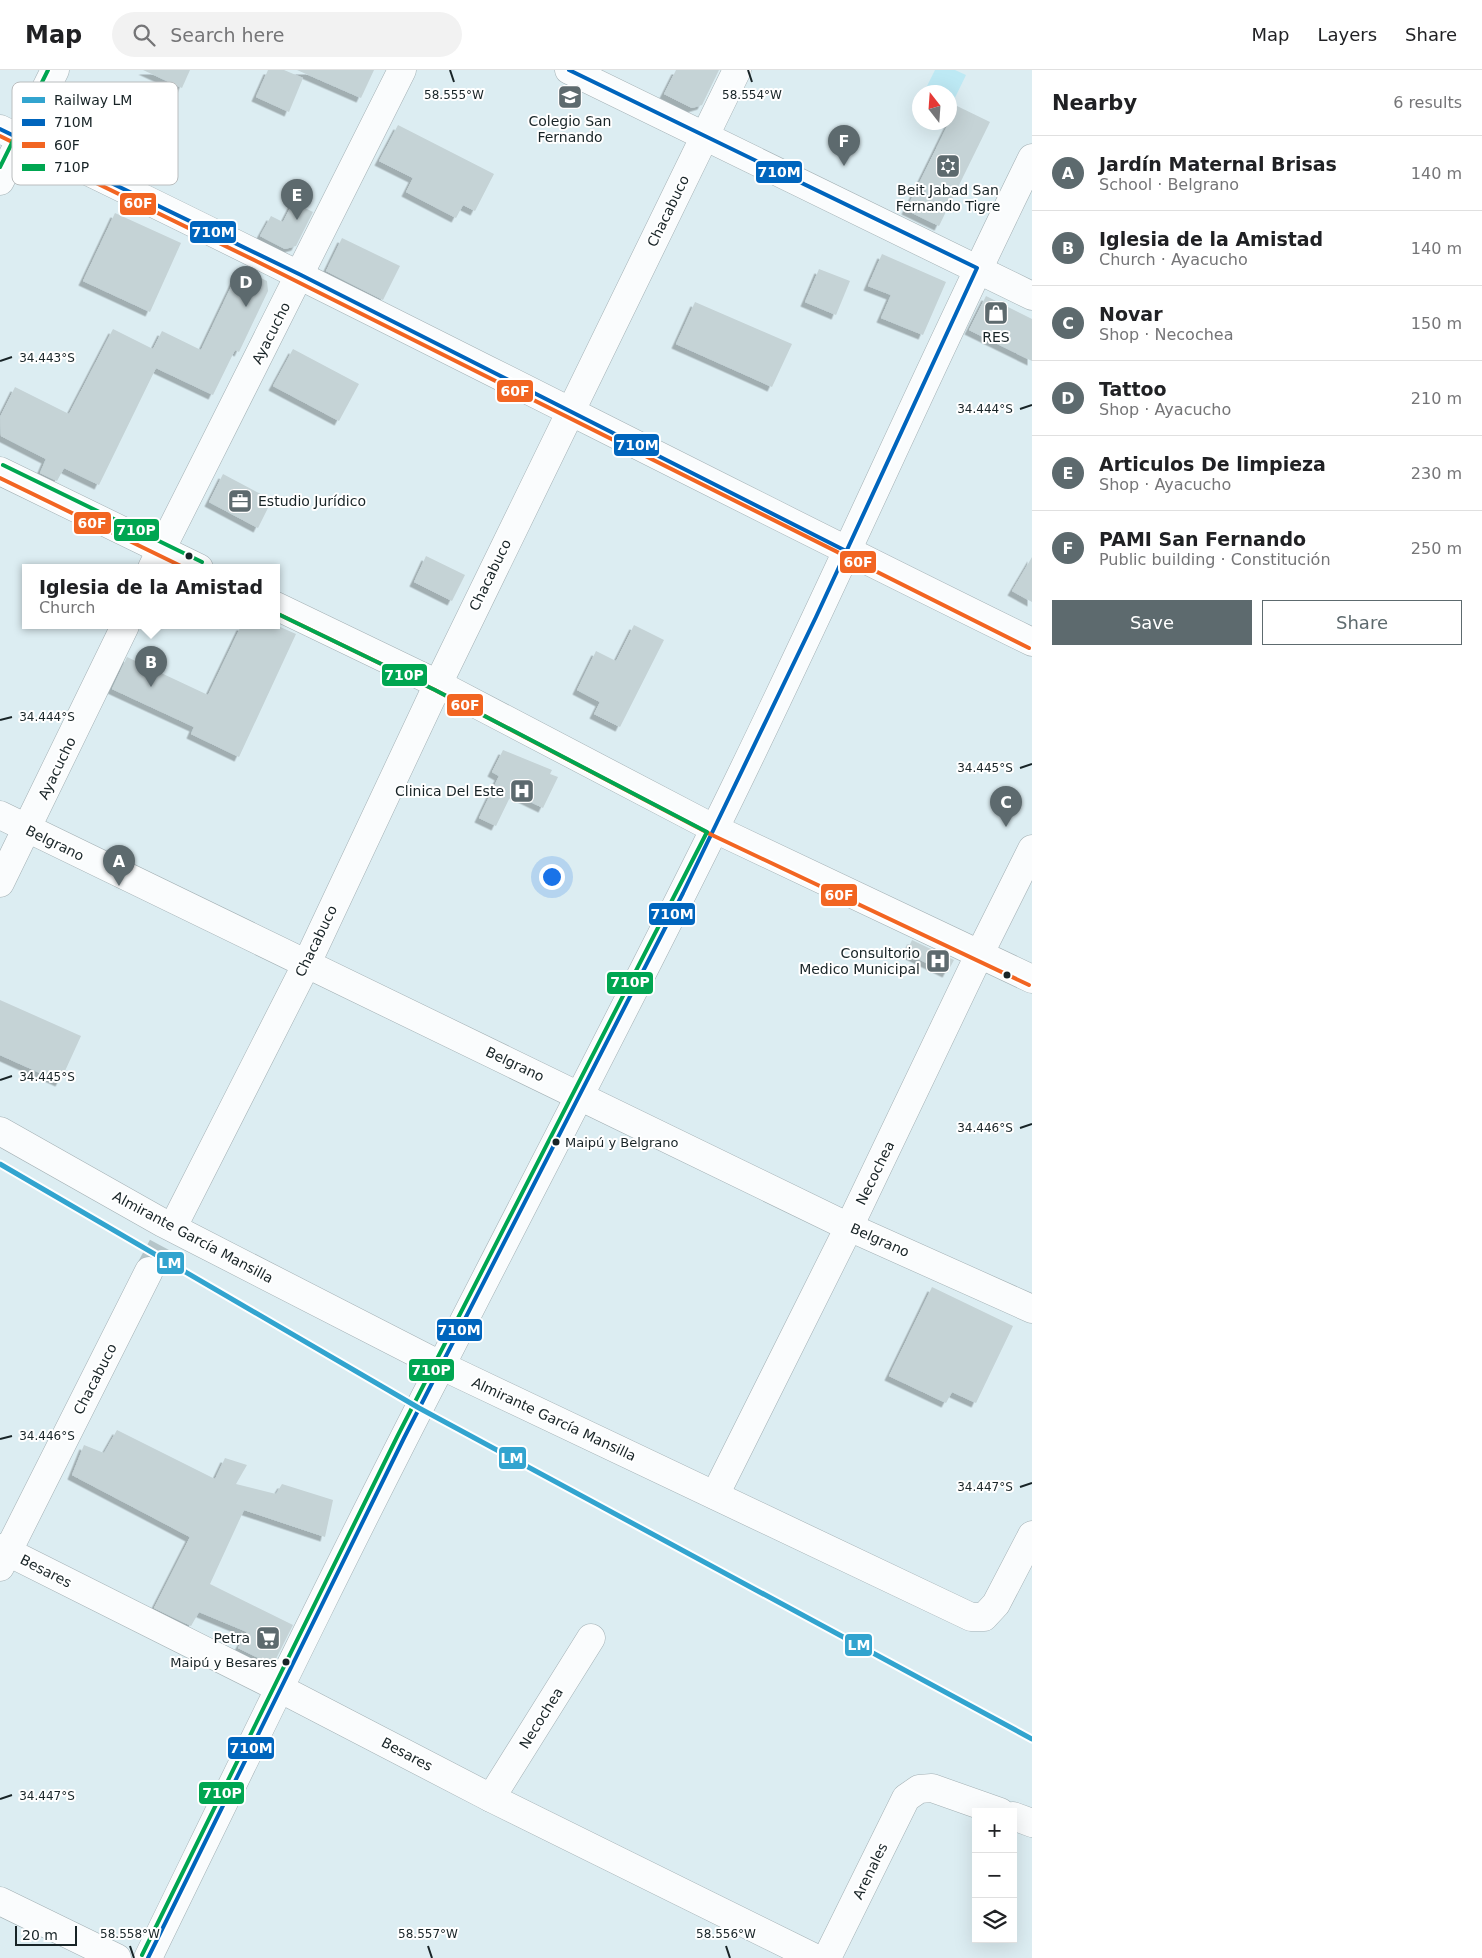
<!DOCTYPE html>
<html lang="en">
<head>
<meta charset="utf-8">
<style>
  :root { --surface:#fff; --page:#f2f2f2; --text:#202124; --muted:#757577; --line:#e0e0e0; --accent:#5d6a6e }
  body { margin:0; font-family:"DejaVu Sans",sans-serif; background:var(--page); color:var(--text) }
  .controls { position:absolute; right:15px; bottom:15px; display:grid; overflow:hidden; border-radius:0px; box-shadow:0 5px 20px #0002 }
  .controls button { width:45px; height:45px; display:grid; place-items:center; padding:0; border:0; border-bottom:1px solid var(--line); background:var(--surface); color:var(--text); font:25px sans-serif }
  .compass { position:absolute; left:912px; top:15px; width:45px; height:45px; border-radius:50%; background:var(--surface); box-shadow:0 5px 20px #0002; rotate:343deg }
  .scale { position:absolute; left:15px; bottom:12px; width:62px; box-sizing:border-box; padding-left:5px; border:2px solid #182427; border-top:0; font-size:14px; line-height:18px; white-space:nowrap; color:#182427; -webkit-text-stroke:4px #fff; paint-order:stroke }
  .you { position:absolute; left:551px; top:806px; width:18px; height:18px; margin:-12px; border:4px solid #fff; border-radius:50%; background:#1a73e8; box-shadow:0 0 0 8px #1a73e833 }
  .badge { display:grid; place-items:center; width:32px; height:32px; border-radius:50%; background:var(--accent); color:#fff; font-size:16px; font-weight:700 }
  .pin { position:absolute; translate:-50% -41px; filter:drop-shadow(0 1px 2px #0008) }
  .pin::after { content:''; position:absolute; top:26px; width:18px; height:15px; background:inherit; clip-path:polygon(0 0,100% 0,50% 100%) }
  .popup { position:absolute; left:22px; top:494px; width:258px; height:65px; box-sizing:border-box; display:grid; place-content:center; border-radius:0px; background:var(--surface); filter:drop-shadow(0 1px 4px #0005); font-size:16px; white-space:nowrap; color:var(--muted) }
  .popup b { font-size:19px; color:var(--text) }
  .popup::after { content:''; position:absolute; left:50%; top:100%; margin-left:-10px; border:10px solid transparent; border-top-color:var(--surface) }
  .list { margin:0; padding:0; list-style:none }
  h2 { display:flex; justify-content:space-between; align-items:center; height:65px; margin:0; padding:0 20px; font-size:21px }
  h2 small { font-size:16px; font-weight:400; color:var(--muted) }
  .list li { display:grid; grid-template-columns:32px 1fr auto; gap:15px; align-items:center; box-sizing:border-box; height:75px; padding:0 20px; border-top:1px solid var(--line) }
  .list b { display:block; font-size:19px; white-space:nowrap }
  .list p { margin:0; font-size:16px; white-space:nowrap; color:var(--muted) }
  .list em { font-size:16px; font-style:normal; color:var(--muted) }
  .actions { display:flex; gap:10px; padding:15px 20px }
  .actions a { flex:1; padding:11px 0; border:1px solid var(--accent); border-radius:0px; text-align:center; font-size:18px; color:var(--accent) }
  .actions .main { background:var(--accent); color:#fff }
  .icon { flex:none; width:28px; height:28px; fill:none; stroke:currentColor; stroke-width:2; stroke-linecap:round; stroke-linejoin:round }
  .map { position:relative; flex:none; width:1032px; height:1888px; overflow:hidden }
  header { display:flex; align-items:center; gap:30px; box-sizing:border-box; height:70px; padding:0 25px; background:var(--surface); border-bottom:1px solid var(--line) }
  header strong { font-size:24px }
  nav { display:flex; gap:28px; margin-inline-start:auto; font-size:18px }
  .search { width:350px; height:45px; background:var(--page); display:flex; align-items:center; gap:12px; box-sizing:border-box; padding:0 18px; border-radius:28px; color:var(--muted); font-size:19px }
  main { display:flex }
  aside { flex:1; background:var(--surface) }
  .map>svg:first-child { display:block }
</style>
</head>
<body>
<header>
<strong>Map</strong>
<div class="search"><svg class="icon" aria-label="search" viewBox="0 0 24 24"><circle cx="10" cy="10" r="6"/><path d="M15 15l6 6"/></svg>Search here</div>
<nav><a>Map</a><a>Layers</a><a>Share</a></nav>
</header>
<main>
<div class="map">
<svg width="1032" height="1888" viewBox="0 0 1032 1888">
  <defs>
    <filter id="shadow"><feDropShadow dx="-4.5" dy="4.5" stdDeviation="0" flood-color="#0004"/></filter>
  </defs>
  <rect width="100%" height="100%" fill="#dcedf2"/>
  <path fill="#bde9f4" d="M935,0H955L966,5L950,38L949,22H924Z"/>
  <g fill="#c5d3d6" filter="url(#shadow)">
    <path d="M143,0H190L182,18Z"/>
    <path d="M268,0H284L303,8L289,42L256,27Z"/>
    <path d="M297,0H374L361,28Z"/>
    <path d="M676,0H719L702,35L692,38L664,24Z"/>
    <path d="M957,36L990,52L939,156L906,140Z"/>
    <path d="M398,55L494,104L475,141L463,135L456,148L406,122L413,108L379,91Z"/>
    <path d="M293,132L313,142L296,176L285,179L260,166L271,146L283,152Z"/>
    <path d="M115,143L181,173L150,242L83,211Z"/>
    <path d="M342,168L400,196L383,230L326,201Z"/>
    <path d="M882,184L946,212L923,265L881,248L891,225L868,216Z"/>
    <path d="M240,198L267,211L268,221L239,282L235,280L213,325L156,298L99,415L64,398L57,411L40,403L46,389L1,366L0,347L15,317L69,344L113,259L153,279L162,261L201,280Z"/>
    <path d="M819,199L850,211L836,245L805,232Z"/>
    <path d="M986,226L1032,249V291L969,260Z"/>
    <path d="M695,232L792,274L772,317L676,274Z"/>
    <path d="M293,279L359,314L339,351L273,316Z"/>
    <path d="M223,404L272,430L258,458L209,432Z"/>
    <path d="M426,486L465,505L452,531L414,512Z"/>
    <path d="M1032,487V532L1012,521Z"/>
    <path d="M634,555L664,570L620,657L594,644L600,632L577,620L596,581L616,591Z"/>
    <path d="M241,556H278L296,564L239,687L191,664L194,657L112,619L127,587L208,625Z"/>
    <path d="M503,680L552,700L550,704L558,707L543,738L512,723L496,756L479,748L499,706L492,702Z"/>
    <path d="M912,870L954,890L947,903L906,883Z"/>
    <path d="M0,930L81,966L60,1012L0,985Z"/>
    <path d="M932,1217L1013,1256L976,1333L952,1322L946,1333L889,1306Z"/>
    <path d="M117,1360L215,1409L225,1388L247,1395L236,1414L276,1424L282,1414L333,1430L325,1467L244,1440L210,1514L293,1555L273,1595L238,1578L247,1562L199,1542L191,1556L154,1538L190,1467L72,1405L84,1375L104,1383Z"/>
  </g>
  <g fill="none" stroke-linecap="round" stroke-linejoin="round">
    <path stroke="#b5c5c9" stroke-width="28" stroke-dasharray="28 14" stroke-linecap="butt" d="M149,1201L178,1147"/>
    <defs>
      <g id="minor">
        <path d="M569,0L1032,226"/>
        <path d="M0,59C347,225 687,403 1032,572"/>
        <path d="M0,111L55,0"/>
        <path d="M0,401L199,498"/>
        <path d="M152,498L402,0"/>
        <path d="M276,536L438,614L715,759L1032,909"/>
        <path d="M0,745L849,1157L1032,1239"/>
        <path d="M0,813L125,556"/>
        <path d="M0,1061L163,1153L440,1295L971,1547H984L996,1534L1032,1465"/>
        <path d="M178,1147L306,895L438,614L737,0"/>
        <path d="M715,1425L849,1157L980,883L1032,779"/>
        <path d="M0,1478L279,1618L491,1728L815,1888"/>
        <path d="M0,1497L149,1201"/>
        <path d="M491,1728L591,1568"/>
        <path d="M1013,1746L1032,1753"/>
        <path d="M0,1831L117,1888"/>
        <path d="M148,1888C245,1689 341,1489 443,1292C533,1115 625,940 713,762C824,539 922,311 1032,88"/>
        <path d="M827,1888L906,1728L919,1719L932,1718L1000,1742"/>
      </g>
    </defs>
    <use href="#minor" stroke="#a3b0b4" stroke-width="29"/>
    <use href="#minor" stroke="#fafcfd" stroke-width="28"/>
    <defs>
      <g id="bus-1">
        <path d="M0,59L301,205L848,482"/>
        <path d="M148,1888L404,1368L683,823L816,547L977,198L569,0"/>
      </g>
      <g id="bus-2">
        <path d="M0,66L256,191L1029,578"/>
        <path d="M0,408L185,498"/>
        <path d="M276,543L435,620L712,765L1029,915"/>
      </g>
      <g id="bus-3">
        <path d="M0,97L48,0"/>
        <path d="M3,395L202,492"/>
        <path d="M142,1885L397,1367L707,762L435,620L276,543"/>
      </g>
    </defs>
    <use href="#bus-1" stroke="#fff" stroke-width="8"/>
    <use href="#bus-2" stroke="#fff" stroke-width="8"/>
    <use href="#bus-3" stroke="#fff" stroke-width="8"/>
    <use href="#bus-1" stroke="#0065bd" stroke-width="4"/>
    <use href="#bus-2" stroke="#f26522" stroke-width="4"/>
    <use href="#bus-3" stroke="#00a651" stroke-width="4"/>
    <defs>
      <path id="rail-1" d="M0,1094L419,1338L1032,1669"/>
    </defs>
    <use href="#rail-1" stroke="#fff" stroke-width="9"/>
    <use href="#rail-1" stroke="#32a4cf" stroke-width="5"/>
  </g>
  <path fill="none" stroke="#182427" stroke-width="2" d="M450,0L454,12M748,0L752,12M0,291L12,287M1020,339L1032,335M0,650L12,647M1020,698L1032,694M0,1010L12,1006M1020,1058L1032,1054M0,1369L12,1366M1020,1417L1032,1413M0,1729L12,1725M130,1876L134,1888M428,1876L432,1888M726,1876L730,1888"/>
  <defs>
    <symbol id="school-square" viewBox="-11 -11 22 22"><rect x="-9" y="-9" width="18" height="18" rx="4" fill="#5d6a6e" stroke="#fff"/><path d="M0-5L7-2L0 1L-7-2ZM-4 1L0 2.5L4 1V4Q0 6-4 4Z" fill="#fff"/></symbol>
    <symbol id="synagogue-square" viewBox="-11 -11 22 22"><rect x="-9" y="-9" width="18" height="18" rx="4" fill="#5d6a6e" stroke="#fff"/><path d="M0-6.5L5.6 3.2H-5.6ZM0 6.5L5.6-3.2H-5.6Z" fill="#fff"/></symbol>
    <symbol id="shop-square" viewBox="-11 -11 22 22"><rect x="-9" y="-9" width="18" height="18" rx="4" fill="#5d6a6e" stroke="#fff"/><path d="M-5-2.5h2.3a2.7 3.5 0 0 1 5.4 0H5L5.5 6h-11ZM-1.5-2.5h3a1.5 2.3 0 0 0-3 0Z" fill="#fff"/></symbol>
    <symbol id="office-square" viewBox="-11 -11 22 22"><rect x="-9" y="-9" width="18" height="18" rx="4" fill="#5d6a6e" stroke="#fff"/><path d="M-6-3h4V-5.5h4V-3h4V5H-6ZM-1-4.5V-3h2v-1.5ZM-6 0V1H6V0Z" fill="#fff"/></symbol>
    <symbol id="hospital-square" viewBox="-11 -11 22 22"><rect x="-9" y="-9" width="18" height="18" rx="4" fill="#5d6a6e" stroke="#fff"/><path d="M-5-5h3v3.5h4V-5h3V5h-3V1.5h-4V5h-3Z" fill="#fff"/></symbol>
    <symbol id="supermarket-square" viewBox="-11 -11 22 22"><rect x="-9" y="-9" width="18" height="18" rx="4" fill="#5d6a6e" stroke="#fff"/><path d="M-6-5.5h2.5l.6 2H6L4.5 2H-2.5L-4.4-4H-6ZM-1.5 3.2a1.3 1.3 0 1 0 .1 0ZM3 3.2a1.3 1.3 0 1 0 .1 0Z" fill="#fff"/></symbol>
  </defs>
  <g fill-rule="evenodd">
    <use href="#school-square" x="556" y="13" width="28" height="28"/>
    <use href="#synagogue-square" x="934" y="82" width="28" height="28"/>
    <use href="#shop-square" x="982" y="229" width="28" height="28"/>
    <use href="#office-square" x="226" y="417" width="28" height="28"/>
    <use href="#hospital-square" x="508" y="707" width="28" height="28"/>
    <use href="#hospital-square" x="924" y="877" width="28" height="28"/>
    <use href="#supermarket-square" x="254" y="1554" width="28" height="28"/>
  </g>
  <g fill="#182427" stroke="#fff" stroke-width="2">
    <circle cx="189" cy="486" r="4.5"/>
    <circle cx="1007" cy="905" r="4.5"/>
    <circle cx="556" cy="1072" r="4.5"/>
    <circle cx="286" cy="1592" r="4.5"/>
  </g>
  <g text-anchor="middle" stroke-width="4" stroke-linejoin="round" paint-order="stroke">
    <g font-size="13" fill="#182427" stroke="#fff" text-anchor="start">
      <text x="565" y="1077">Maipú y Belgrano</text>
      <text x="277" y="1597" text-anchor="end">Maipú y Besares</text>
    </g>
    <g font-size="14" fill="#182427" stroke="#fff">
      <text x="570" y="56">Colegio San<tspan x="570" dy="16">Fernando</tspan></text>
      <text x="948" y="125">Beit Jabad San<tspan x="948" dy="16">Fernando Tigre</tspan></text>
      <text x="996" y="272">RES</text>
      <text x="258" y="436" text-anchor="start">Estudio Jurídico</text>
      <text x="504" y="726" text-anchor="end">Clinica Del Este</text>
      <text x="920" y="888" text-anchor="end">Consultorio<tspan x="920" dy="16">Medico Municipal</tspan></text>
      <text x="250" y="1573" text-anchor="end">Petra</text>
    </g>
    <g font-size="14" fill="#182427" stroke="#fff">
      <text transform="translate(668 141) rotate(-64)" y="5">Chacabuco</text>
      <text transform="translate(271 263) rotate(-63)" y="5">Ayacucho</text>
      <text transform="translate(490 505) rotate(-64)" y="5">Chacabuco</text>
      <text transform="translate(57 698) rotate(-64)" y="5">Ayacucho</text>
      <text transform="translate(55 773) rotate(26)" y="5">Belgrano</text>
      <text transform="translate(316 871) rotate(-64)" y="5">Chacabuco</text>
      <text transform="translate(515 994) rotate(25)" y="5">Belgrano</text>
      <text transform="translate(875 1103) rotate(-64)" y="5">Necochea</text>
      <text transform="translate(193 1167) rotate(28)" y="5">Almirante García Mansilla</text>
      <text transform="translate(880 1170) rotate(24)" y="5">Belgrano</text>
      <text transform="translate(95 1309) rotate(-63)" y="5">Chacabuco</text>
      <text transform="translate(554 1349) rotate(25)" y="5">Almirante García Mansilla</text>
      <text transform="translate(46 1501) rotate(27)" y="5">Besares</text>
      <text transform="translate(541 1648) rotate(-58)" y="5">Necochea</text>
      <text transform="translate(407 1684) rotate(28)" y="5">Besares</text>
      <text transform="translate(870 1801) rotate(-64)" y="5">Arenales</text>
    </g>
  </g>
  <rect x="12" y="12" width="166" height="103" rx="8" fill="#fff" stroke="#babdbe" stroke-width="1"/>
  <rect x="22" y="27" width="23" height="6" fill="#32a4cf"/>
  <rect x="22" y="49" width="23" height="7" fill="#0065bd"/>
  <rect x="22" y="72" width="23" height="6" fill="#f26522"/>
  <rect x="22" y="94" width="23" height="7" fill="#00a651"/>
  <g font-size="14" fill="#182427">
    <text x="54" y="35">Railway LM</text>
    <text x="54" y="57">710M</text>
    <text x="54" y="80">60F</text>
    <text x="54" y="102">710P</text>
  </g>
  <g font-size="12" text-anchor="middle" fill="#182427" stroke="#fff" stroke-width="4" stroke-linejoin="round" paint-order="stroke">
    <text x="454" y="29">58.555°W</text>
    <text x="752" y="29">58.554°W</text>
    <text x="47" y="292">34.443°S</text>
    <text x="985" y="343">34.444°S</text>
    <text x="47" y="651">34.444°S</text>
    <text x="985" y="702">34.445°S</text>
    <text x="47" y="1011">34.445°S</text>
    <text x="985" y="1062">34.446°S</text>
    <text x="47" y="1370">34.446°S</text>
    <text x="985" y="1421">34.447°S</text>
    <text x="47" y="1730">34.447°S</text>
    <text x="130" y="1868">58.558°W</text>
    <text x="428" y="1868">58.557°W</text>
    <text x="726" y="1868">58.556°W</text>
  </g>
  <g stroke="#fff" stroke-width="2">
    <rect x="755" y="90" width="48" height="24" rx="5" fill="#0065bd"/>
    <rect x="119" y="122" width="38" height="24" rx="5" fill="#f26522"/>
    <rect x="189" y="150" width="48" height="24" rx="5" fill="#0065bd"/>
    <rect x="496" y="309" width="38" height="24" rx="5" fill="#f26522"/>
    <rect x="613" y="363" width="47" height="24" rx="5" fill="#0065bd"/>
    <rect x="73" y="441" width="39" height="24" rx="5" fill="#f26522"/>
    <rect x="113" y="448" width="47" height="24" rx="5" fill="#00a651"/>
    <rect x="839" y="480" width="38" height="24" rx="5" fill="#f26522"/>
    <rect x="381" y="593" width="47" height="24" rx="5" fill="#00a651"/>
    <rect x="446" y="623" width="38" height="24" rx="5" fill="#f26522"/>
    <rect x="820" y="813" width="38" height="24" rx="5" fill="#f26522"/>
    <rect x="648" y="832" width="48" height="24" rx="5" fill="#0065bd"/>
    <rect x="606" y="901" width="48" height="24" rx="5" fill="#00a651"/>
    <rect x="156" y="1181" width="29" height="24" rx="5" fill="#32a4cf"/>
    <rect x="436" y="1248" width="47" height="24" rx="5" fill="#0065bd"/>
    <rect x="408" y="1288" width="47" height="24" rx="5" fill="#00a651"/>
    <rect x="498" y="1376" width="29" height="24" rx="5" fill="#32a4cf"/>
    <rect x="844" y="1563" width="29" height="24" rx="5" fill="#32a4cf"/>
    <rect x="227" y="1666" width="48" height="24" rx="5" fill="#0065bd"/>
    <rect x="198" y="1711" width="47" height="24" rx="5" fill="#00a651"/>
  </g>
  <g font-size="14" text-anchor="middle" font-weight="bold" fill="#fff">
    <text x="779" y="107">710M</text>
    <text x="138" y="138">60F</text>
    <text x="213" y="167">710M</text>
    <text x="515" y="326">60F</text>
    <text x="637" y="380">710M</text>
    <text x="92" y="458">60F</text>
    <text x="136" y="465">710P</text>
    <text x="858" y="497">60F</text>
    <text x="404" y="610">710P</text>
    <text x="465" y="640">60F</text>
    <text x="839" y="830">60F</text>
    <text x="672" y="849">710M</text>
    <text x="630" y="917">710P</text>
    <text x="170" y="1198">LM</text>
    <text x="459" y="1265">710M</text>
    <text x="431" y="1305">710P</text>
    <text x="512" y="1393">LM</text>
    <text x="859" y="1580">LM</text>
    <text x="251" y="1683">710M</text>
    <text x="222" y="1728">710P</text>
  </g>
</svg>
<div class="controls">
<button>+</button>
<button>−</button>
<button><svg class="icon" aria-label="layers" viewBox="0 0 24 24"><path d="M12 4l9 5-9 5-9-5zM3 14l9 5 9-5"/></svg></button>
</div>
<svg class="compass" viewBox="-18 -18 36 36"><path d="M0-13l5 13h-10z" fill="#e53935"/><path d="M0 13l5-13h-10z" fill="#757577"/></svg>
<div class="scale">20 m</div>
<div class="you"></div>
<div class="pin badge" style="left:119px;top:816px">A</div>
<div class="pin badge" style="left:151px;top:617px">B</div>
<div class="popup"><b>Iglesia de la Amistad</b>Church</div>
<div class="pin badge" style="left:1006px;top:757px">C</div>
<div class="pin badge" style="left:246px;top:237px">D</div>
<div class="pin badge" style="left:297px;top:150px">E</div>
<div class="pin badge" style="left:844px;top:96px">F</div>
</div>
<aside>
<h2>Nearby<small>6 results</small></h2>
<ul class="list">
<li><span class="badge">A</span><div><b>Jardín Maternal Brisas</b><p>School · Belgrano</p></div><em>140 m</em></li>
<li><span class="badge">B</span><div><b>Iglesia de la Amistad</b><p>Church · Ayacucho</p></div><em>140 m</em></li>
<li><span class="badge">C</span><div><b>Novar</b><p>Shop · Necochea</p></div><em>150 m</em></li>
<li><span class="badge">D</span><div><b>Tattoo</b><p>Shop · Ayacucho</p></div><em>210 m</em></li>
<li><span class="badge">E</span><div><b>Articulos De limpieza</b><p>Shop · Ayacucho</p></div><em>230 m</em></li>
<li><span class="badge">F</span><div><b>PAMI San Fernando</b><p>Public building · Constitución</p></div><em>250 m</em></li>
</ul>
<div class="actions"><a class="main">Save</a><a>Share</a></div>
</aside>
</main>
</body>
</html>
